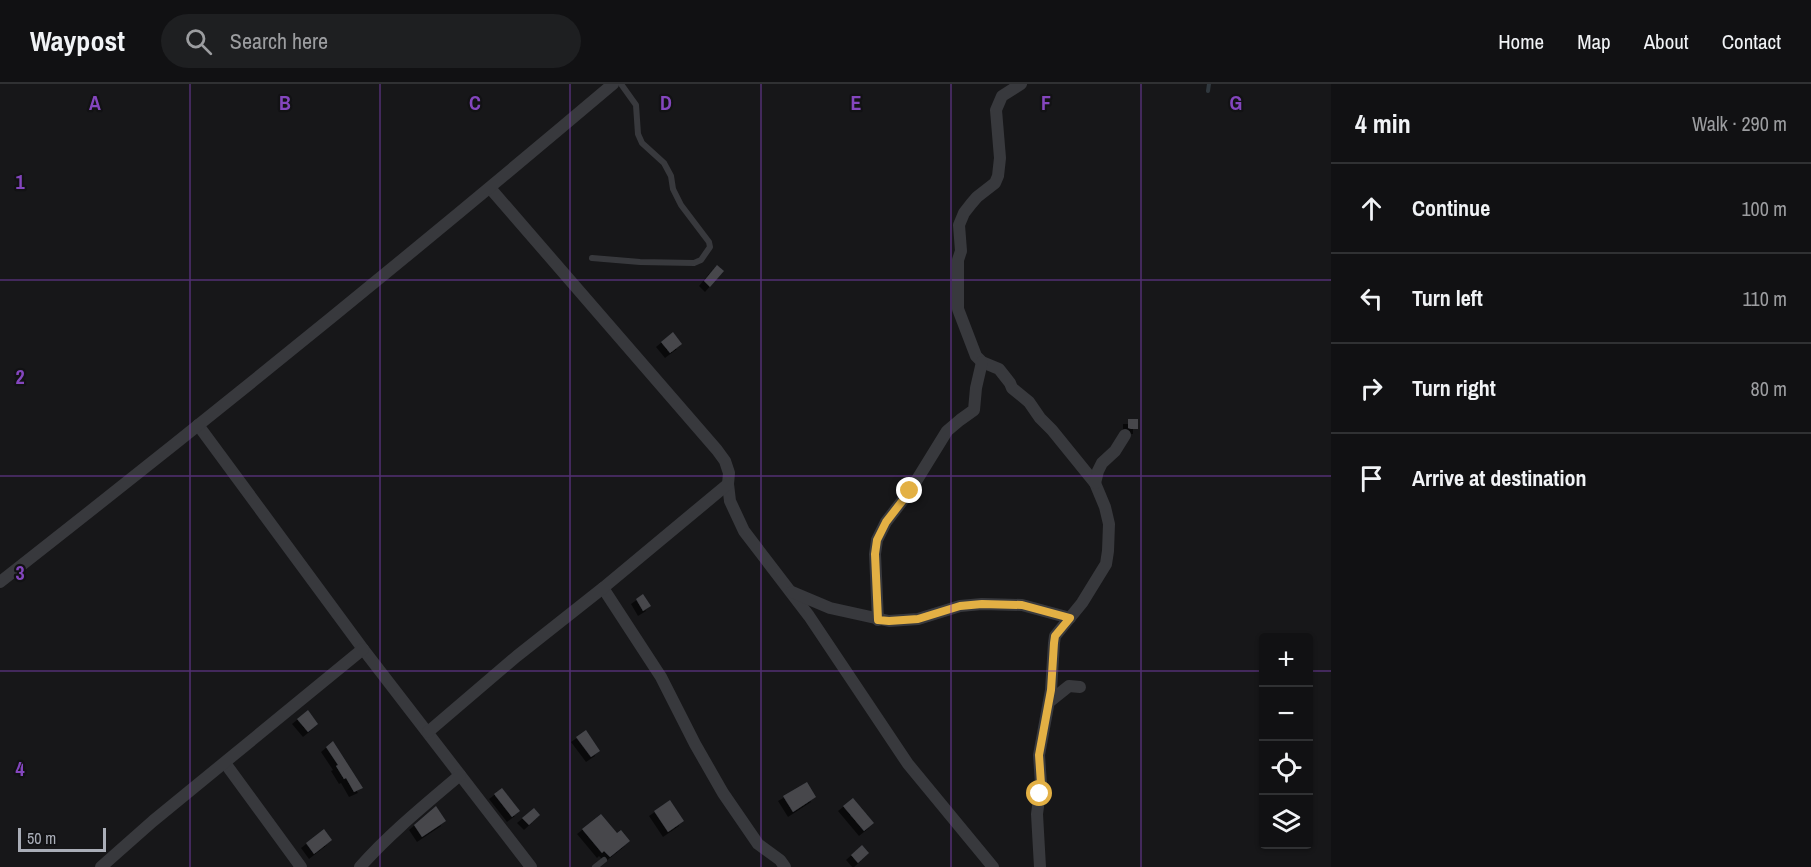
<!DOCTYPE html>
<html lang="en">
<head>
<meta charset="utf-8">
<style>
  :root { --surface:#111113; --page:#1e1f21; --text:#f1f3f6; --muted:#9c9da0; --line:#303133 }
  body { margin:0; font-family:"Archivo Narrow",sans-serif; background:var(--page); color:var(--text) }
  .controls { position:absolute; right:18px; bottom:18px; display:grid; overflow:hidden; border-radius:6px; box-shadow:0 2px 4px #0004 }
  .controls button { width:54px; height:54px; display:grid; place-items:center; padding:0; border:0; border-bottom:2px solid var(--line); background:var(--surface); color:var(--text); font:30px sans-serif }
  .scale { position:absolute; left:18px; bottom:15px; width:88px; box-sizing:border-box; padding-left:6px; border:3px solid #aaaeb8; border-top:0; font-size:16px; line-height:21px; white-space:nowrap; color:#aaaeb8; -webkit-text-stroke:4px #121214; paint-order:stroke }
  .stop { position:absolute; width:18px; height:18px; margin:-14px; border:4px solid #e3b044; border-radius:50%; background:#fff }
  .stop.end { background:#e3b044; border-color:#fff; box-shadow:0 2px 6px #0008 }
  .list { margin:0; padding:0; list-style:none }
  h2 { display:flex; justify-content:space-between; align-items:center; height:78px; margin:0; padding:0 24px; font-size:26px }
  h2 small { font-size:20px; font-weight:400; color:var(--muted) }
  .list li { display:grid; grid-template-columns:39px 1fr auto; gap:18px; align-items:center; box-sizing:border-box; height:90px; padding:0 24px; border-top:2px solid var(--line) }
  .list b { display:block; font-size:22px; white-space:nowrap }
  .list em { font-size:20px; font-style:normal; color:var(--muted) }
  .icon { flex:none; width:33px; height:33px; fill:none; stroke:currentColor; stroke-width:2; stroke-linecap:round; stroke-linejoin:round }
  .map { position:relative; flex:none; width:1331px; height:783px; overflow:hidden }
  header { display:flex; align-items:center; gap:36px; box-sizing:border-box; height:84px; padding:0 30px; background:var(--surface); border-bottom:2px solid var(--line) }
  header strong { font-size:28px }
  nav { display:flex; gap:33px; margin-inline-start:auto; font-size:21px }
  .search { width:420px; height:54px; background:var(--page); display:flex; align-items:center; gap:15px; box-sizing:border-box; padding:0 21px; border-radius:33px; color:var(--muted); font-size:22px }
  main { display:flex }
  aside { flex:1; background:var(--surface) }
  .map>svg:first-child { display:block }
</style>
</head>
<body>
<header>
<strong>Waypost</strong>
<div class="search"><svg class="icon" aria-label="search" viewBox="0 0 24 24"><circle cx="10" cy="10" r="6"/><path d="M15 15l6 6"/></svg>Search here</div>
<nav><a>Home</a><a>Map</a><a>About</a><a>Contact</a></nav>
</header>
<main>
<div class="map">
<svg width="1331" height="783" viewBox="0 0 1331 783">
  <defs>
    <filter id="shadow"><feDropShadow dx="-5" dy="5" stdDeviation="0" flood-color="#0009"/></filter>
  </defs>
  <rect width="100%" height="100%" fill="#171719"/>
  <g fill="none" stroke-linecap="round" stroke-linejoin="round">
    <path stroke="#30383e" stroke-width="4" d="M1208,7L1209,0"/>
  </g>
  <g fill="#46474c" filter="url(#shadow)">
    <path d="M717,181L724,187L710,203L704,197Z"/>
    <path d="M673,248L682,260L670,269L661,258Z"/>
    <path d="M1128,335H1138V345H1131L1128,344Z"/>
    <path d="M643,510L651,522L643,527L636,515Z"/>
    <path d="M308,626L318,640L308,648L297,635Z"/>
    <path d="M586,646L600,667L591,673L576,653Z"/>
    <path d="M333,657L363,704L354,708L346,694L344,695L336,682L338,681L326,663Z"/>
    <path d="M807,698L816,713L793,728L783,712Z"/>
    <path d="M502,704L520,727L512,733L494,710Z"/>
    <path d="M853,714L874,739L864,747L843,722Z"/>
    <path d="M670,716L684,737L668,748L654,727Z"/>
    <path d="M436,722L446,737L422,753L414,741Z"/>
    <path d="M534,724L540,731L529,741L522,734Z"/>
    <path d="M601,730L617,749L621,746L630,757L610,773L604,767L602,769L582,745Z"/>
    <path d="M324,745L332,756L314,770L306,759Z"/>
    <path d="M862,761L869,769L858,779L851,771Z"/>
  </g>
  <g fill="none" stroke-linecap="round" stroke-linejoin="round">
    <g stroke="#38393d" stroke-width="6">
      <path d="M592,174L640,178L694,179L701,176L710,163L709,158L681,121L673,105L671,92L664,79L642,59L638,50L636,21L621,0"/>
      <path d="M595,783L604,776"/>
    </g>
    <g stroke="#38393d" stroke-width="12">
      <path d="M1021,0L1002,12L996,26L1000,74L998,92L995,99L977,113L971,120L964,129L959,141L961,167L958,176V225L976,272L982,278L999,285L1010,299L1012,304L1029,318L1040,334L1052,346L1095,399L1105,423L1109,440L1108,467L1106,480L1082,519L1055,552L1054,559L1051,606L1039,671L1041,700L1037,730L1040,783"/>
      <path d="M490,104L717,366L725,377L729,389L728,400L730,417L744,447L809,532L908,680L993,783"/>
      <path d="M198,341L363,565L531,783"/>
      <path d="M1095,399L1098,387L1102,379L1115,367L1125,351"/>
      <path d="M0,498C207,336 412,170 613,0"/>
      <path d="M603,504L661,593L695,660L723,709L758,760L780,776L785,783"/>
      <path d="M792,508L830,524L889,537L918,535L960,522L982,520L1022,521L1070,534"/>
      <path d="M878,536L875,470L877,456L886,438L910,407L947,347L960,336L974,326L976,304L982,278"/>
      <path d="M1049,618L1069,602L1080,603"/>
      <path d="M428,648L517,572L603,504L728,400"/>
      <path d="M225,679L301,783"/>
      <path d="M101,783L153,737L363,565"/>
      <path d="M360,783C390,749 426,720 460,691"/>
    </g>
  </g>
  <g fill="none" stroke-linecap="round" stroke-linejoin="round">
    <path stroke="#e3b044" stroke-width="8" d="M910,407L886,438L877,456L875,470L878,536L889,537L918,535L960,522L982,520L1022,521L1070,534L1055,552L1054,559L1051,606L1039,671L1041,700L1040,710"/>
  </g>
  <path fill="none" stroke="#8446be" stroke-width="1.5" stroke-opacity="0.55" d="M190,0V783M380,0V783M570,0V783M761,0V783M951,0V783M1141,0V783M0,196H1331M0,392H1331M0,587H1264M1308,587H1331"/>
  <g font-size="20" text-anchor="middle" font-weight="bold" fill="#8446be" stroke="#121214" stroke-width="4.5" stroke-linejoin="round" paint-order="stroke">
    <text x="95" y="26">A</text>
    <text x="285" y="26">B</text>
    <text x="475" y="26">C</text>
    <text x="666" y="26">D</text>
    <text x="856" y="26">E</text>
    <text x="1046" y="26">F</text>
    <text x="1236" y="26">G</text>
    <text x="20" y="105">1</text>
    <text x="20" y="300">2</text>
    <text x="20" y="496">3</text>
    <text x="20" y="692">4</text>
  </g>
</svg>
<div class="controls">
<button>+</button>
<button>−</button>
<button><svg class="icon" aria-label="locate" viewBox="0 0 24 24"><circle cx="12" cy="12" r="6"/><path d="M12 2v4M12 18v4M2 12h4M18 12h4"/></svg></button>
<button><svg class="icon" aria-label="layers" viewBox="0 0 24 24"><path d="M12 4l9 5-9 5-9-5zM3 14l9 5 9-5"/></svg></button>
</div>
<div class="scale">50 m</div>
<div class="stop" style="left:1040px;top:710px"></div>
<div class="stop end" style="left:910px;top:407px"></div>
</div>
<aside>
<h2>4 min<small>Walk · 290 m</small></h2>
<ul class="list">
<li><svg class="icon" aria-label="ahead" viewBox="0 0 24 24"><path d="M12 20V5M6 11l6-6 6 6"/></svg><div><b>Continue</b></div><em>100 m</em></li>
<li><svg class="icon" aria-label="left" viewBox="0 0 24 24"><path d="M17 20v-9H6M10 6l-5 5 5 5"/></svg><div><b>Turn left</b></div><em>110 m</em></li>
<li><svg class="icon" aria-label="right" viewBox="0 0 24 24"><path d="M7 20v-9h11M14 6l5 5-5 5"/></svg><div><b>Turn right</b></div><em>80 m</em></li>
<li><svg class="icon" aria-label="arrive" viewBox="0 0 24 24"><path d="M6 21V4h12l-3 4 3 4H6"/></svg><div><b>Arrive at destination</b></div></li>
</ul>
</aside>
</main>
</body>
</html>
